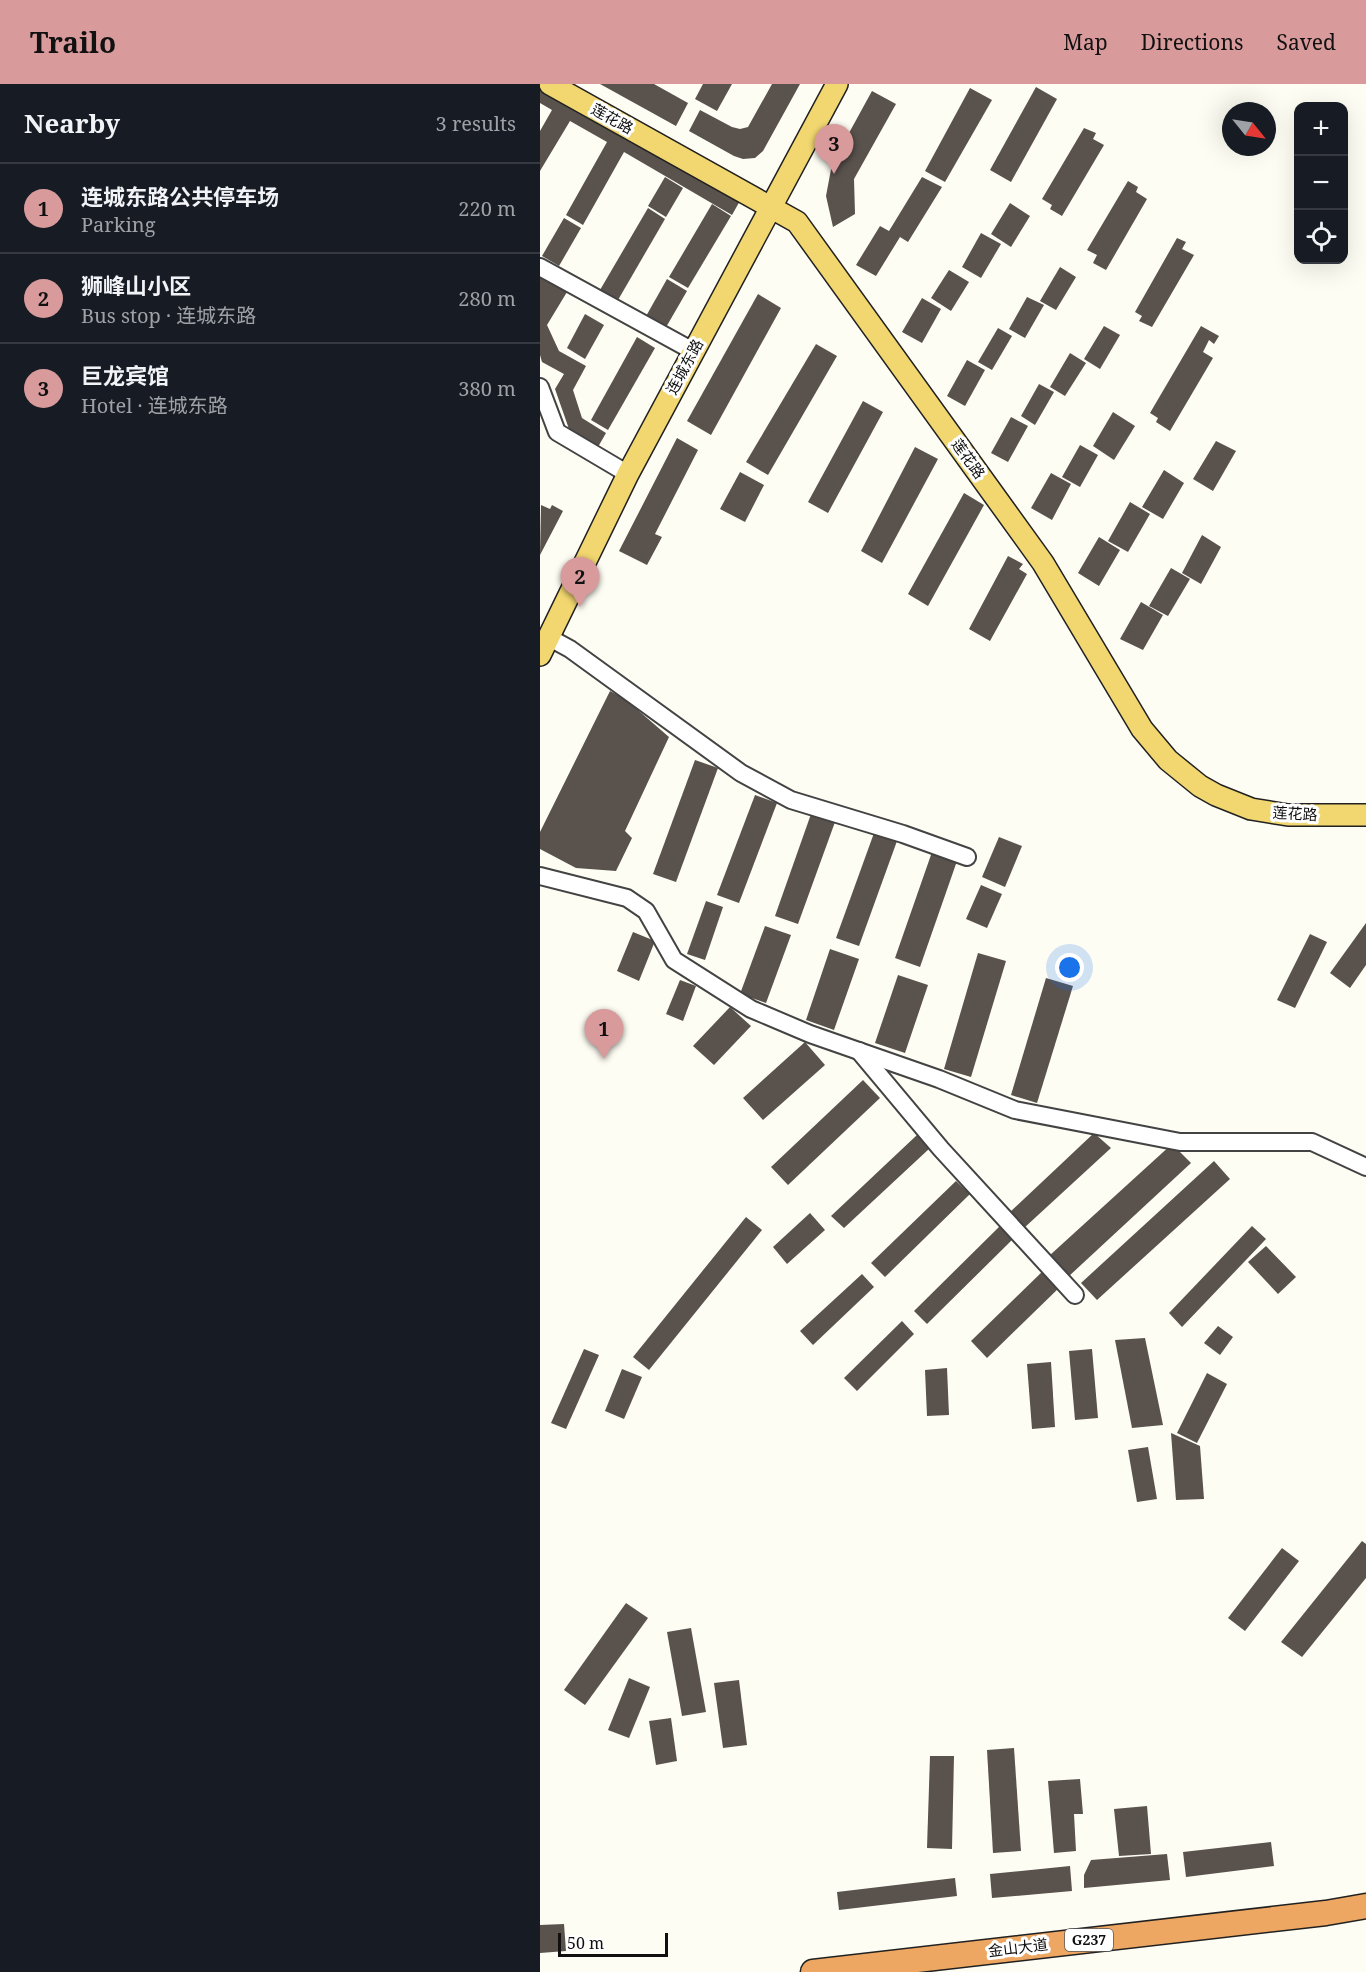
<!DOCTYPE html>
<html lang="en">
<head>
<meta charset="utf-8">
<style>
  :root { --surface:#171b24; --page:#20242c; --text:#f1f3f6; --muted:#9ea1a6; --line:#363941; --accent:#d99a9c }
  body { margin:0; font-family:"Noto Serif","Noto Sans SC",serif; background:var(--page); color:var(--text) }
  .controls { position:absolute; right:18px; top:18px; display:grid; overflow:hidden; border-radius:12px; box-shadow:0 6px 24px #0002 }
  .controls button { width:54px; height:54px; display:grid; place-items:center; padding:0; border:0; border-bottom:2px solid var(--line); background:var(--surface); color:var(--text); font:30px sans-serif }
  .compass { position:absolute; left:682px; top:18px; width:54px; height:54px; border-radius:50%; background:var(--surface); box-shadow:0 6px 24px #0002; rotate:120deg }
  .scale { position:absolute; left:18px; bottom:15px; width:110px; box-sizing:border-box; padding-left:6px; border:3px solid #101010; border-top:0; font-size:16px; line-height:21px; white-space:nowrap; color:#101010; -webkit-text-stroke:4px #fff; paint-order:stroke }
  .you { position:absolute; left:530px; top:884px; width:21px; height:21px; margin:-15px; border:4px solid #fff; border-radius:50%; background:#1a73e8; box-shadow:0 0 0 9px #1a73e833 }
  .badge { display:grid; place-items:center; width:39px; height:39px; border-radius:50%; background:var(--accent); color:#111; font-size:20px; font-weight:700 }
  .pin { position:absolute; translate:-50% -50px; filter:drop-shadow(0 2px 3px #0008) }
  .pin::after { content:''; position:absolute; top:32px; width:21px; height:18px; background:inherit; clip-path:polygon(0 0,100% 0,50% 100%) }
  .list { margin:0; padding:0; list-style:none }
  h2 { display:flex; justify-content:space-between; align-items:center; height:78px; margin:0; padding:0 24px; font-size:26px }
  h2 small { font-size:20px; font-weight:400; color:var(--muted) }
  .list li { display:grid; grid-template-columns:39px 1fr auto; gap:18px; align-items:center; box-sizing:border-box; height:90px; padding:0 24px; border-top:2px solid var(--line) }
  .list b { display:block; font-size:22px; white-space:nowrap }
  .list p { margin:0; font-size:20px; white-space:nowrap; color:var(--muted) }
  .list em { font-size:20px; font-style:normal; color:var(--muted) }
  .icon { flex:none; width:33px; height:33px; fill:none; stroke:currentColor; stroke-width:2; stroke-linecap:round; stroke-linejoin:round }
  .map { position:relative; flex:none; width:826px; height:1888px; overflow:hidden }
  header { display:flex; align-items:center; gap:36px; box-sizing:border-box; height:84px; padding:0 30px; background:var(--accent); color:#111 }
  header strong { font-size:28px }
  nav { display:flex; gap:33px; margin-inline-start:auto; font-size:21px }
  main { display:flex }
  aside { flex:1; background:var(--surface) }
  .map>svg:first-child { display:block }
</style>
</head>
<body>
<header>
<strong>Trailo</strong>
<nav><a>Map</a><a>Directions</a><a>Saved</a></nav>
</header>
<main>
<aside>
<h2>Nearby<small>3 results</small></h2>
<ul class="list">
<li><span class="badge">1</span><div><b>连城东路公共停车场</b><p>Parking</p></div><em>220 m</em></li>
<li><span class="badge">2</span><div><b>狮峰山小区</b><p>Bus stop · 连城东路</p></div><em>280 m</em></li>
<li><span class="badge">3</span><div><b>巨龙宾馆</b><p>Hotel · 连城东路</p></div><em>380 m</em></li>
</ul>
</aside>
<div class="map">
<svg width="826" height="1888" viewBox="0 0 826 1888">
  <rect width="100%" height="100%" fill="#fefdf4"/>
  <g fill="#59524d">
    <path d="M60,0H114L148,19L136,42Z"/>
    <path d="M163,0H192L177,27L155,15Z"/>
    <path d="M232,0H260L223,67L215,74L203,75L194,72L149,47L160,26L192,43L200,45L208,43Z"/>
    <path d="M0,3L201,115L192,131L84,68L43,141L26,131L67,58L30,37L0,87V47L12,26L0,19Z"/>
    <path d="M496,3L517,15L471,98L450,86Z"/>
    <path d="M430,4L452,16L405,98L385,87Z"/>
    <path d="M332,7L356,20L314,95L315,130L293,143L286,112L292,80Z"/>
    <path d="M544,44L556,49L553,55L564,61L522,132L510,125L512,121L502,115Z"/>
    <path d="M125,93L143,104L126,133L108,122Z"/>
    <path d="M382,93L402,103L368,158L360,153L336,192L316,181L340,142L349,147Z"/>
    <path d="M588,97L598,103L596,108L607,115L566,186L553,179L557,171L547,166Z"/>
    <path d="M470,119L490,132L471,163L451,150Z"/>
    <path d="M172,120L191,132L148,204L129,193Z"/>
    <path d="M108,124L125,135L78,216L60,206Z"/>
    <path d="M24,134L41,144L19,182L2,172Z"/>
    <path d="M441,149L461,160L441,194L422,183Z"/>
    <path d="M637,154L646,158L642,165L654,171L612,243L599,237L602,232L595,228Z"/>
    <path d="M520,183L536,193L516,226L500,217Z"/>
    <path d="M409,186L429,198L411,227L391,214Z"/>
    <path d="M0,192L27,208L7,241L19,267L46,282L33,306L42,334L66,349L58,363L29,345L15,305L24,290L2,278L0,271Z"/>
    <path d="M127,195L147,207L125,245L105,234Z"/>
    <path d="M218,210L241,224L171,351L147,337Z"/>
    <path d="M487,213L504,221L485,254L469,245Z"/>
    <path d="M382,214L401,225L382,259L362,248Z"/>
    <path d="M45,230L64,241L45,275L27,264Z"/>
    <path d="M564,242L580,251L560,285L544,275Z"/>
    <path d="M661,242L679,252L674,260L669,256L663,268L673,274L630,347L616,338L618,334L610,329Z"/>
    <path d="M458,244L472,252L452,286L438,278Z"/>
    <path d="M97,253L115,264L68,346L51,336Z"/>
    <path d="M276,260L297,272L228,391L206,378Z"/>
    <path d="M530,269L546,279L525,312L510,303Z"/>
    <path d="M427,276L445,286L425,322L407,312Z"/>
    <path d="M499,300L514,308L495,341L481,332Z"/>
    <path d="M323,317L343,328L288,429L268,418Z"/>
    <path d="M573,328L595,342L574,376L553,362Z"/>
    <path d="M471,333L488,342L468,378L451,369Z"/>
    <path d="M137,354L158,366L115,450L122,453L107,481L79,467Z"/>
    <path d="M676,357L696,367L673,407L653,395Z"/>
    <path d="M540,361L558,371L540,403L522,393Z"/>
    <path d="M375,363L398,375L342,479L321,467Z"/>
    <path d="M624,386L644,399L623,435L602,423Z"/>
    <path d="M200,388L224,401L205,438L180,425Z"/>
    <path d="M511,389L531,400L512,436L491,424Z"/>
    <path d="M424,409L444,421L388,522L368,510Z"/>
    <path d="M590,418L610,430L588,468L568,457Z"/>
    <path d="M1,421L10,425L12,421L23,427L0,471Z"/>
    <path d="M662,451L681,463L661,500L642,489Z"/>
    <path d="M559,453L580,466L559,502L538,489Z"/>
    <path d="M468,472L483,480L479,485L487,490L450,557L429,545Z"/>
    <path d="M631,484L650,495L628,532L609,522Z"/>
    <path d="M601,518L623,531L603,566L580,555Z"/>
    <path d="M70,607L85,615L129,653L85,747L92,754L76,787L36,784L0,765V748Z"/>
    <path d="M155,676L178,684L136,798L113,790Z"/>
    <path d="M215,711L237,719L199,819L177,811Z"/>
    <path d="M271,730L295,738L258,840L235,832Z"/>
    <path d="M334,749L357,757L319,862L296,854Z"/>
    <path d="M459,753L482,762L465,803L442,793Z"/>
    <path d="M392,768L417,777L380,883L355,874Z"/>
    <path d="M441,801L462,810L447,844L426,835Z"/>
    <path d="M166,817L183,823L165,876L147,870Z"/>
    <path d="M826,839V881L810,904L790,889Z"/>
    <path d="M225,842L251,851L226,919L200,910Z"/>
    <path d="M93,848L115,857L99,897L77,887Z"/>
    <path d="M770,850L787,858L755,924L737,916Z"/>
    <path d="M290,865L319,875L294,946L266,936Z"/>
    <path d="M438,869L466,877L431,993L404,985Z"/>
    <path d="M358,891L388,901L365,969L335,959Z"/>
    <path d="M506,894L533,902L497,1019L471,1011Z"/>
    <path d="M140,896L156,902L143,937L126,930Z"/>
    <path d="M190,923L211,942L174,981L153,962Z"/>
    <path d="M265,958L285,981L223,1036L203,1014Z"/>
    <path d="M323,996L340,1014L248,1101L231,1083Z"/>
    <path d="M554,1049L571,1064L484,1144L469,1129Z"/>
    <path d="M377,1051L390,1064L304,1144L291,1132Z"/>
    <path d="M632,1060L651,1079L528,1193L509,1172Z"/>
    <path d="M674,1077L690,1095L557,1216L541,1199Z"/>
    <path d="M416,1097L430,1110L345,1193L331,1179Z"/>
    <path d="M270,1129L285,1146L247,1180L233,1163Z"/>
    <path d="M206,1133L222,1146L109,1286L93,1273Z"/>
    <path d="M462,1140L475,1153L387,1240L374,1227Z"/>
    <path d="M712,1142L726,1155L642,1243L629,1229Z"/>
    <path d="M726,1162L756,1193L738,1210L708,1178Z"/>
    <path d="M506,1184L522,1201L447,1274L431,1257Z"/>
    <path d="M322,1190L334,1203L273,1261L260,1247Z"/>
    <path d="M362,1237L374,1250L317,1307L304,1294Z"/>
    <path d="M678,1242L693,1253L680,1271L664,1259Z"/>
    <path d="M605,1254L623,1341L592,1344L575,1256Z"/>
    <path d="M44,1265L59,1271L26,1345L11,1339Z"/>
    <path d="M552,1265L558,1334L535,1336L529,1267Z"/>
    <path d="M511,1278L515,1343L492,1345L487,1280Z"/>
    <path d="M407,1284L409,1331L387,1332L385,1286Z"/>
    <path d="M82,1285L102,1293L84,1335L65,1327Z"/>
    <path d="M667,1289L687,1300L657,1359L637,1349Z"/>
    <path d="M631,1349L660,1362L664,1415L636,1416Z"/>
    <path d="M608,1363L617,1415L597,1418L588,1366Z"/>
    <path d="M822,1457L826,1460V1494L762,1573L741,1558Z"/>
    <path d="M742,1464L759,1477L705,1547L688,1534Z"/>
    <path d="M86,1519L108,1534L45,1621L24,1606Z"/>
    <path d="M151,1544L166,1628L142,1632L127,1548Z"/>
    <path d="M89,1594L110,1603L89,1654L68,1646Z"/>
    <path d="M199,1596L207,1661L183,1664L174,1599Z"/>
    <path d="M131,1634L137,1677L116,1681L109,1637Z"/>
    <path d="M474,1664L481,1767L453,1769L447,1666Z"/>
    <path d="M390,1672H414L412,1765L387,1764Z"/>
    <path d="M540,1695L543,1730H534L536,1767L514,1769L508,1697Z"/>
    <path d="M607,1722L611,1770L579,1772L574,1725Z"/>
    <path d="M731,1758L734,1782L646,1793L643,1768Z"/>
    <path d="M627,1770L630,1796L544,1804V1791L551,1776Z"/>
    <path d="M530,1782L532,1807L452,1814L450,1790Z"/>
    <path d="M415,1794L417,1812L299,1826L297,1808Z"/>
    <path d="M24,1840L26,1867L0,1869V1841Z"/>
  </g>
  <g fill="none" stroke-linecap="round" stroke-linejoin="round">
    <defs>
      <g id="minor">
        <path d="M0,183L153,267"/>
        <path d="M0,303L17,348L88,390"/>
        <path d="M8,553L30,565L201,689L251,716L363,750L427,773"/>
        <path d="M0,792L87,814L106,827L134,876L211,925L270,950L399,995L475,1026L640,1058H772L826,1083"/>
        <path d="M319,967L401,1065L535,1211"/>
      </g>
      <g id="major">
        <path d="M10,0L257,138L503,479L602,645L628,676L660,702L676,711L711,725L748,731H826"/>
        <path d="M0,571L88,390L297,0"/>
      </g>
      <path id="highway" d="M273,1888L786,1829L826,1822"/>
    </defs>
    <use href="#minor" stroke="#434343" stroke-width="20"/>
    <use href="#major" stroke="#212121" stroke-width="24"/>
    <use href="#highway" stroke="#212121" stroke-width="27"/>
    <use href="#minor" stroke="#fff" stroke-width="16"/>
    <use href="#major" stroke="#f2d770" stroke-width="21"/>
    <use href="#highway" stroke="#eea763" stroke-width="24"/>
  </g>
  <g text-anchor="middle" stroke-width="6" stroke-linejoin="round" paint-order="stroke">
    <rect fill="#fff" stroke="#585858" stroke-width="1.5" x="525" y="1845" width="48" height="22" rx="4.5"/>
    <g font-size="14" font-weight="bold" fill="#101010">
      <text x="549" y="1861">G237</text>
    </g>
    <g font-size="15" fill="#101010" stroke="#fff">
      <text transform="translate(72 35) rotate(29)" y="5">莲花路</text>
      <text transform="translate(145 283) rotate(-62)" y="5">连城东路</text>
      <text transform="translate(428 375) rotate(54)" y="5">莲花路</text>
      <text transform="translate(755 730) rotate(3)" y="5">莲花路</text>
      <text transform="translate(478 1864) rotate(-7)" y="5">金山大道</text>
    </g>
  </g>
</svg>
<div class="controls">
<button>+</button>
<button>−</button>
<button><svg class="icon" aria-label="locate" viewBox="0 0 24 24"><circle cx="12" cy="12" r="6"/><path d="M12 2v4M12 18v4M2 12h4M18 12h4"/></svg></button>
</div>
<svg class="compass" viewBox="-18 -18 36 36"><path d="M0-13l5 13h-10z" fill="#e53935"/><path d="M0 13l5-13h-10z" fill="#9ea1a6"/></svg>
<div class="scale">50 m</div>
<div class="you"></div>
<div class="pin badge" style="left:64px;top:975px">1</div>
<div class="pin badge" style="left:40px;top:523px">2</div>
<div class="pin badge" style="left:294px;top:90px">3</div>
</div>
</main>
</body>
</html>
